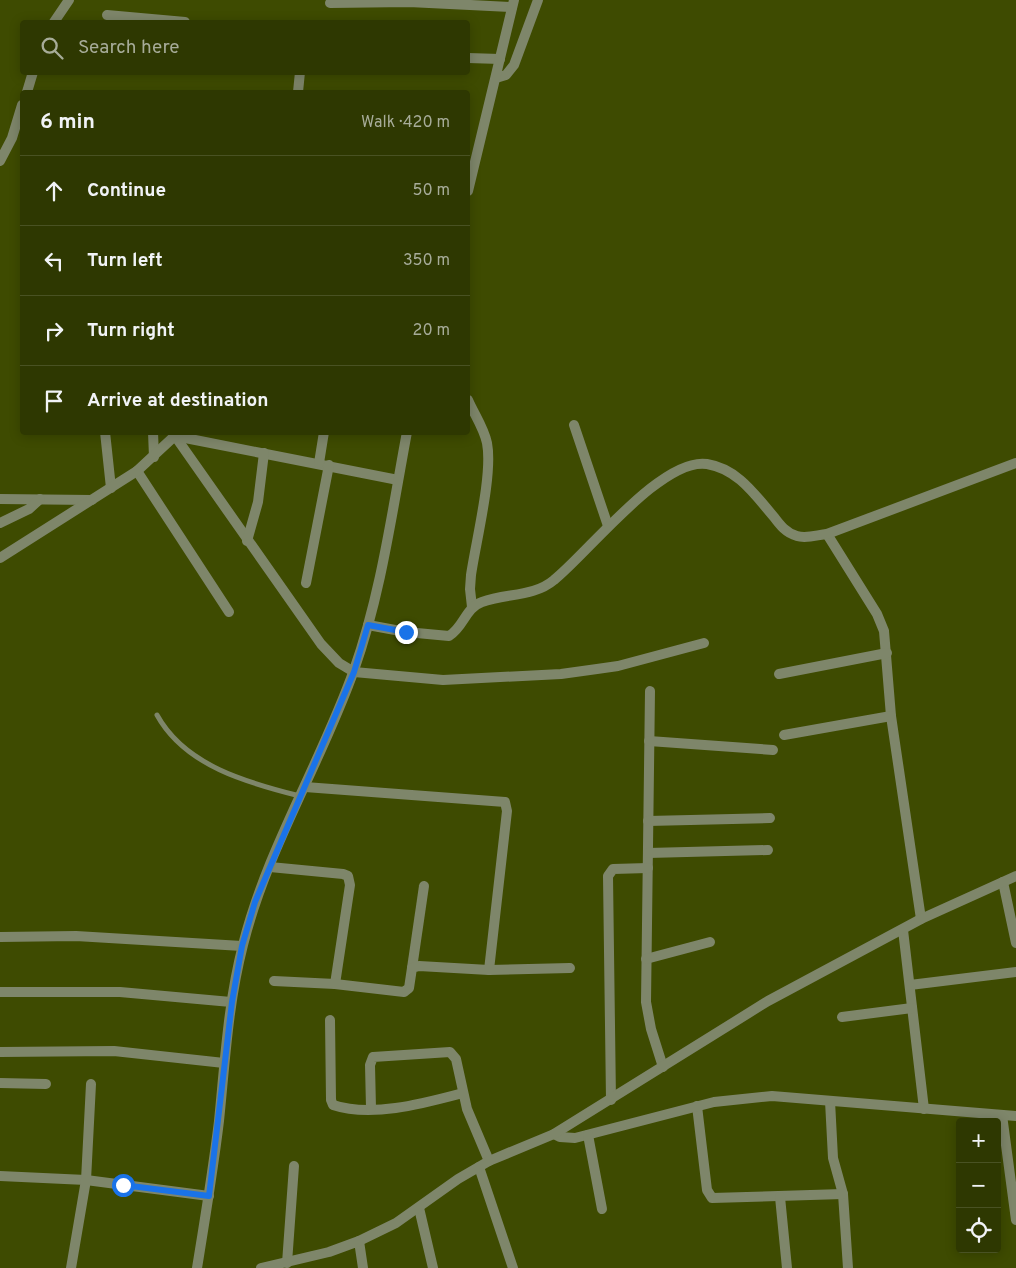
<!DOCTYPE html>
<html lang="en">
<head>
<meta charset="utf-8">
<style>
  :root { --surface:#2e3801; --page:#3a4310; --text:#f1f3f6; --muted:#a7ac99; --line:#495223 }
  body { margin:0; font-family:Overpass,sans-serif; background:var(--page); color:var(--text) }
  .controls { position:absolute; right:15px; bottom:15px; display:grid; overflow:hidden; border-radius:5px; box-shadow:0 2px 12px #0003 }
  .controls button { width:45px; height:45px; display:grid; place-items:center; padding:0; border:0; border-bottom:1px solid var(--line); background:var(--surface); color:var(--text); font:25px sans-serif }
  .stop { position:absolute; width:15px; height:15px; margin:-11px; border:4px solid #1a73e8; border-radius:50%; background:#fff }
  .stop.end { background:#1a73e8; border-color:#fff; box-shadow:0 1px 5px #0008 }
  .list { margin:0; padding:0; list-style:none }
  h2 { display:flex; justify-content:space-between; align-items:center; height:65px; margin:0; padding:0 20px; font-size:21px }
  h2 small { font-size:16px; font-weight:400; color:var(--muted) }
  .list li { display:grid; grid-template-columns:32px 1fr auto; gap:15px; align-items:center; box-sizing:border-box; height:70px; padding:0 20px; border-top:1px solid var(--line) }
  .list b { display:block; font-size:19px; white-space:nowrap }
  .list em { font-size:16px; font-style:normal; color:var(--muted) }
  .icon { flex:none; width:28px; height:28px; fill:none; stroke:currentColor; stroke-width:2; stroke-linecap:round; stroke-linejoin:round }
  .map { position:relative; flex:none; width:1016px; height:1268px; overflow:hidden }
  .search { position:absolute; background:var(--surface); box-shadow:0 2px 12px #0003; left:20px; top:20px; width:450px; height:55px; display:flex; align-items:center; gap:12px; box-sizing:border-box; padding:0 18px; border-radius:5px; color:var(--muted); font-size:19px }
  .panel { position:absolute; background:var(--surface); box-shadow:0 2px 12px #0003; left:20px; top:90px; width:450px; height:345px; border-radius:5px }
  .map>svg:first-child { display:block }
</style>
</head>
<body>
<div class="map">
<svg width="1016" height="1268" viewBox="0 0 1016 1268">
  <rect width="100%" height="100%" fill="#3e4b01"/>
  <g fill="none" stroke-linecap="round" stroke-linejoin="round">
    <path stroke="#7e866a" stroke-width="5" d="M157,715C185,766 248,783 300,796"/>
    <g stroke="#7e866a" stroke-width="10">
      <path d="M330,3L409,2L512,7"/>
      <path d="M107,15L185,22"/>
      <path d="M54,22L69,0"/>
      <path d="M468,58L500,59"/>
      <path d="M496,78L506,75L514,65L538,0"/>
      <path d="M27,92L33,72"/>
      <path d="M298,92L300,72"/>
      <path d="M0,161L12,138L22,105"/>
      <path d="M468,191L514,0"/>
      <path d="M468,400C474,414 484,428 487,443C493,474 476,541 471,575L470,589L472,607"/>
      <path d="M574,425L608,526"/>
      <path d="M105,432L111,488"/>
      <path d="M153,432L154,457"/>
      <path d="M175,436L321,644L339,663L354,672L443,680L561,674L597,669L618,666L704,643"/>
      <path d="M175,436L398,480"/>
      <path d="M319,463L324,432"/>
      <path d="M137,471L229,612"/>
      <path d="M0,499L92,500"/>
      <path d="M0,523L29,509L40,499"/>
      <path d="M827,534L877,614L884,631L891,716L921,919"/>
      <path d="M247,541L258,502L264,453"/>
      <path d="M0,558L137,471L179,432"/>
      <path d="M306,583L329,465"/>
      <path d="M368,625L406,632L449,636C464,627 465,608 482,602C506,593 534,597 554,580C588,553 662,457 707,464C738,469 755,495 774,517C780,525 786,533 797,536C806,539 817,535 827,534L1016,463"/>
      <path d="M779,674L887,653"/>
      <path d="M650,691L646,1002L651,1029L663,1067"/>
      <path d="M784,735L891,716"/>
      <path d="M649,741L773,750"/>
      <path d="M305,787L505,802L507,811L489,970"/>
      <path d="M648,821L770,818"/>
      <path d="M648,853L768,850"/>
      <path d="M270,867L343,874L348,876L350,885L335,984"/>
      <path d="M1003,882L1016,943"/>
      <path d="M903,930L924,1109"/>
      <path d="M0,937L76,936L242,946"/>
      <path d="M646,959L710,942"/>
      <path d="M412,968L424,886"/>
      <path d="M274,981L335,984L404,992L409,988L412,968L419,966L489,970L570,968"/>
      <path d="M910,985L1016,972"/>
      <path d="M0,992H120L231,1002"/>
      <path d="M842,1017L912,1008"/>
      <path d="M330,1020L331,1100L333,1105C372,1118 425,1103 463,1093"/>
      <path d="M0,1052L114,1051L224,1063"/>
      <path d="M0,1083L46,1084"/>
      <path d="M611,1100L608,876L613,869L648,868"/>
      <path d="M830,1101L833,1158L843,1194L848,1268"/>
      <path d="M697,1106L707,1190L712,1198L843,1194"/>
      <path d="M371,1108L370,1065L373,1057L450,1052L456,1059L467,1109L489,1161"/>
      <path d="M1002,1115L1016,1220"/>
      <path d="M554,1134L560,1137L575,1138L714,1102L772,1096L1016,1116"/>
      <path d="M588,1135L602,1209"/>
      <path d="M479,1167L513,1268"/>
      <path d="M0,1176L86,1180L209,1196"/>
      <path d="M780,1197L787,1268"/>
      <path d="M419,1208L433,1268"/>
      <path d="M359,1241L363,1268"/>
      <path d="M287,1263L294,1166"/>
      <path d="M71,1268L86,1180L91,1084"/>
      <path d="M197,1268C205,1219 213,1171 219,1121C225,1062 228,1003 243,945C267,849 321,763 354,670C381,594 392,512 407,432"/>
      <path d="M261,1268L329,1252L359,1241L396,1223L458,1179L489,1161L554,1134L768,1001L921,919L1016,876"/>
    </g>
  </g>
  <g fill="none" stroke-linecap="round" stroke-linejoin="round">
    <path stroke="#1a73e8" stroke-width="6" d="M123,1185L209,1196L232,1002L242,946L255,902L354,672L368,625L406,632"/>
  </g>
</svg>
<div class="controls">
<button>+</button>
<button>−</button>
<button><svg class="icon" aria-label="locate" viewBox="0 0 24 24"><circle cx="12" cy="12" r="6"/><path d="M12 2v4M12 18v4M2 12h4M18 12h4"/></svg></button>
</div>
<div class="stop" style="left:123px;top:1185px"></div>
<div class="stop end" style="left:406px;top:632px"></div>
<div class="search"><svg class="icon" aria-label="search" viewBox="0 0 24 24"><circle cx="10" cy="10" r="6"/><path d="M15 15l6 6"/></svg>Search here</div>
<section class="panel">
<h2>6 min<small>Walk · 420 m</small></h2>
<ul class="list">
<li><svg class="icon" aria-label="ahead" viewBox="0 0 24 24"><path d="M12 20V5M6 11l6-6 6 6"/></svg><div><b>Continue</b></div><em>50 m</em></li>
<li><svg class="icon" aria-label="left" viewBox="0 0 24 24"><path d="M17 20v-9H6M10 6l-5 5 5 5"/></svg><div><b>Turn left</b></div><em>350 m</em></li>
<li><svg class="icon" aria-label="right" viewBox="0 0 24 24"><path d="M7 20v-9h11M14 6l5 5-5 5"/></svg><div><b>Turn right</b></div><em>20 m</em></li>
<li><svg class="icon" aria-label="arrive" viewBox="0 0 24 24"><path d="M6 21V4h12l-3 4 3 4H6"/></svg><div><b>Arrive at destination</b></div></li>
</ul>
</section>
</div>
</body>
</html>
